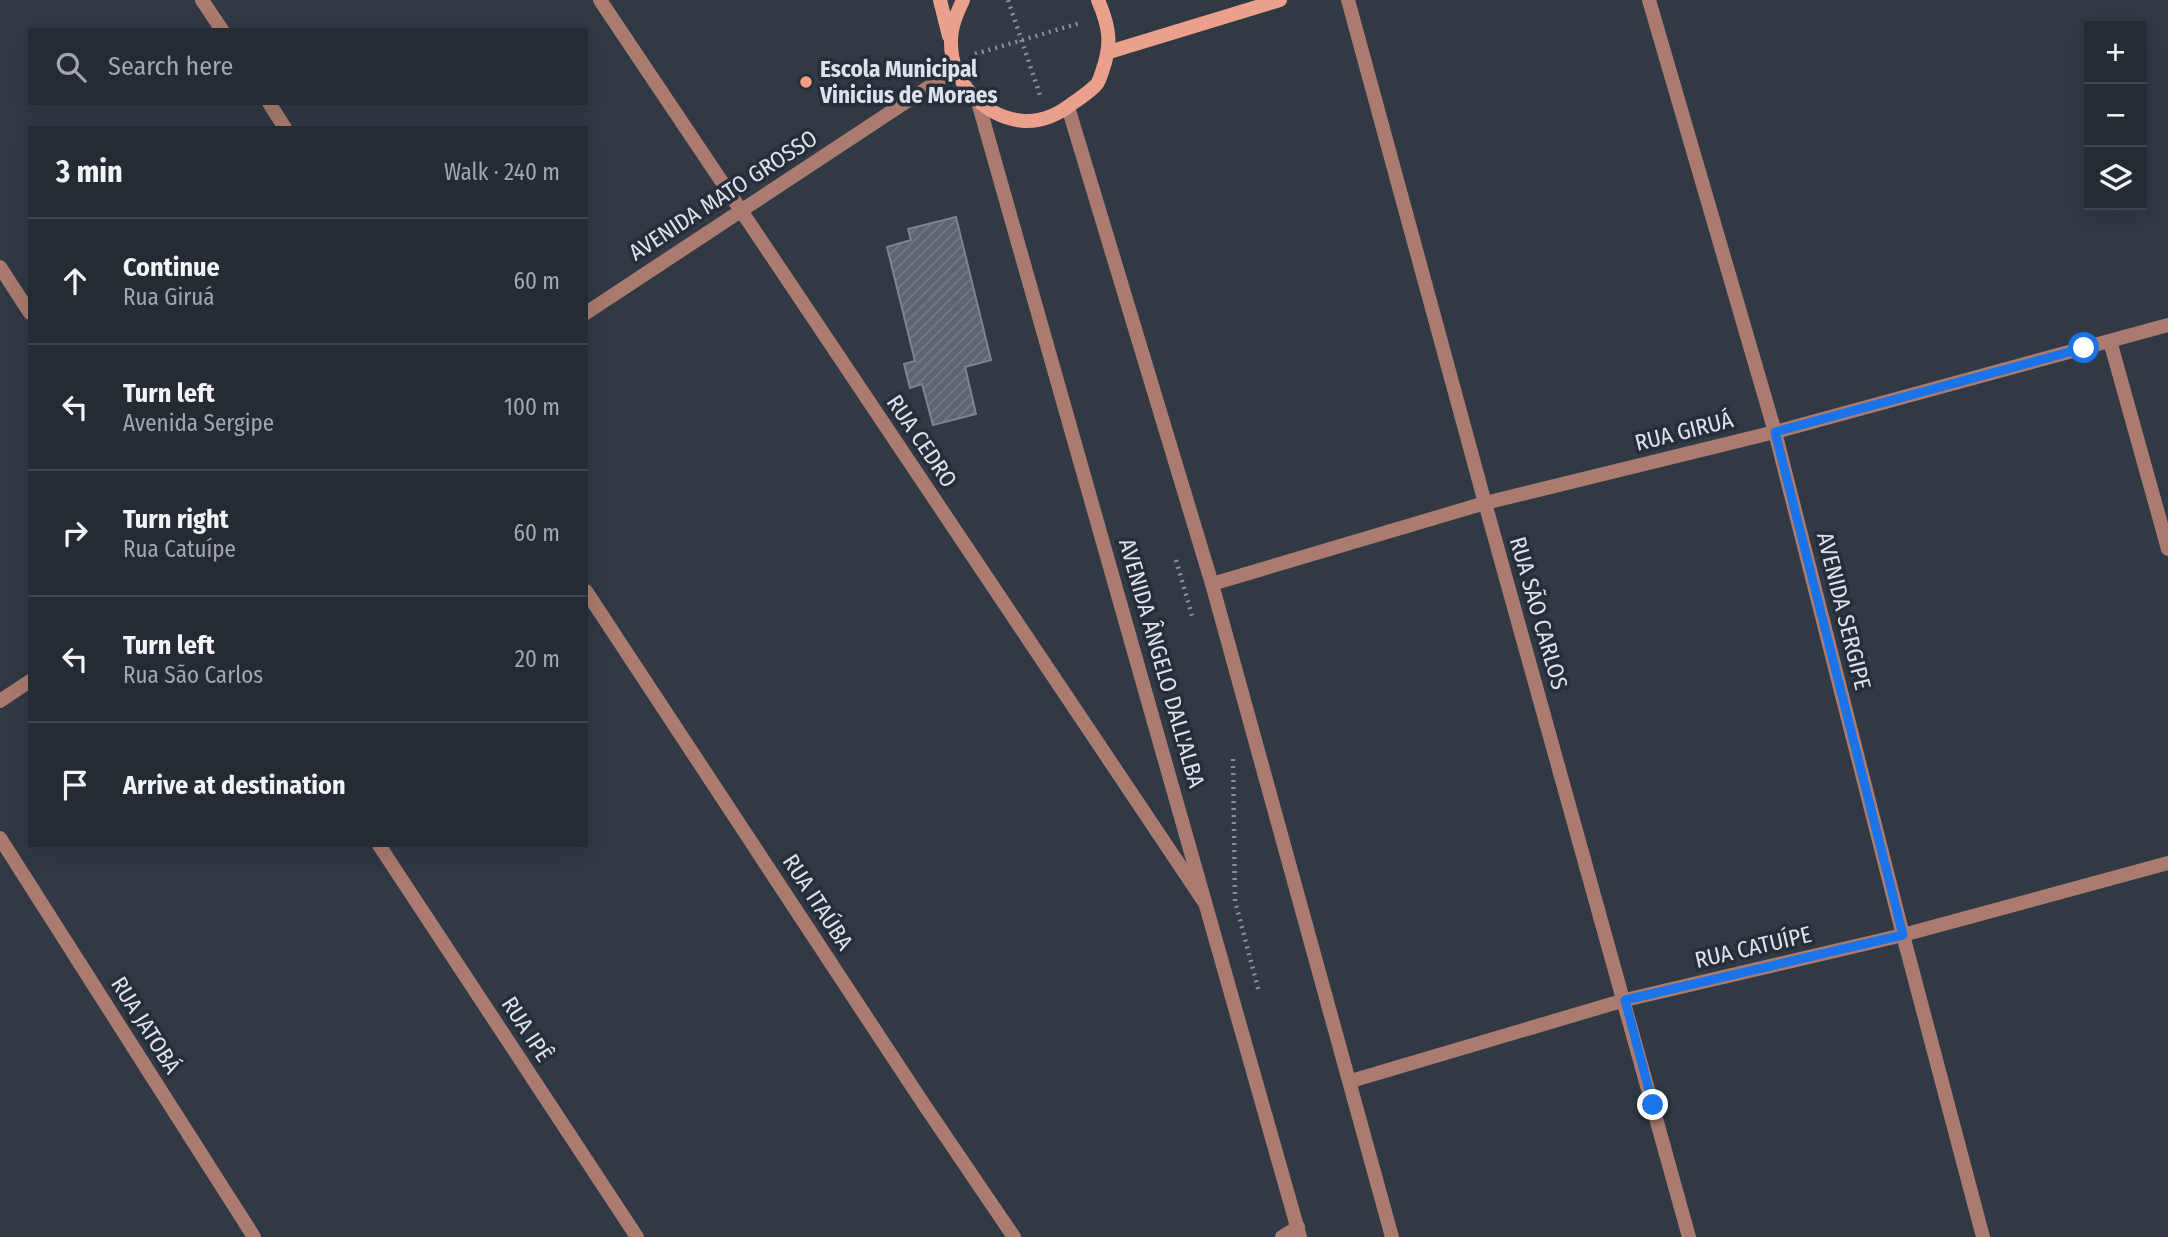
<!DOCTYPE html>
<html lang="en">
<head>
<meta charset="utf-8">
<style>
  :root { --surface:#242b33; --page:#30373f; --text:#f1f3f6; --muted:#a3a7ac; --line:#41474e }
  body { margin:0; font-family:"Fira Sans Condensed",sans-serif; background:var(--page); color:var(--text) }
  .controls { position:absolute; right:21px; top:21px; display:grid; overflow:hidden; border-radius:0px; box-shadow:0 7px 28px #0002 }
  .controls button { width:63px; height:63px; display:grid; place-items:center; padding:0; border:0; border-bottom:2px solid var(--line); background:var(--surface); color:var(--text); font:35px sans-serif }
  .stop { position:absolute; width:21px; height:21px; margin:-16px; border:5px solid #1a73e8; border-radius:50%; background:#fff }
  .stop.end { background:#1a73e8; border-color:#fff; box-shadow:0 2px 7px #0008 }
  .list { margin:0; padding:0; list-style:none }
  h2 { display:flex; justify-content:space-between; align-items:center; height:91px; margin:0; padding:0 28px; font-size:30px }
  h2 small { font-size:23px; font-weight:400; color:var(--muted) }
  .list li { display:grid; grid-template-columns:46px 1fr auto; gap:21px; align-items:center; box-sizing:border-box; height:126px; padding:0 28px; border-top:2px solid var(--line) }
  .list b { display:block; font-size:26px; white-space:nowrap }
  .list p { margin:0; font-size:23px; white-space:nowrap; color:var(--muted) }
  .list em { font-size:23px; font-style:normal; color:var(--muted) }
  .icon { flex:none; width:38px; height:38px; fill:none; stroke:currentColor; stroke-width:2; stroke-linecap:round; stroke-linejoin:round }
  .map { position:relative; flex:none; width:2168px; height:1237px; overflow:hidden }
  .search { position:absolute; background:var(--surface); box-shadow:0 7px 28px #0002; left:28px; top:28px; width:560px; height:77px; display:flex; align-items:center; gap:18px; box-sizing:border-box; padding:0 24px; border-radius:0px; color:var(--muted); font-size:26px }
  .panel { position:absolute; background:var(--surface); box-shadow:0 7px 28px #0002; left:28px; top:126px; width:560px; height:721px; border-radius:0px }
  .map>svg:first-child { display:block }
</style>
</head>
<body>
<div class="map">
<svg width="2168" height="1237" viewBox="0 0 2168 1237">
  <defs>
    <pattern id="building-hatch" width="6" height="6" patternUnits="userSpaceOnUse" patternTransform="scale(1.75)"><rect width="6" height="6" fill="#5b6470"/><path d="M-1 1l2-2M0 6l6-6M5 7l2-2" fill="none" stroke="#727a85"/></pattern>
  </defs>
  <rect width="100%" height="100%" fill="#303944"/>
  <path fill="url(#building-hatch)" stroke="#7c8693" stroke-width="2" d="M956,217L991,360L965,367L976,414L933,425L922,384L910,388L904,364L915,361L887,247L911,240L908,229Z"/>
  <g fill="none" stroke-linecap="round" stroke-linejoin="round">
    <g stroke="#888f98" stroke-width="4.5" stroke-dasharray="2 5" stroke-linecap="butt">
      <path d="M1008,0L1040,95"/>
      <path d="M975,54L1080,23"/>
      <path d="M1176,560L1193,619"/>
      <path d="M1233,759L1235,901L1259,992"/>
    </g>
    <g stroke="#aa7b6e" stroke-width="14">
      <path d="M202,0L222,30"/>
      <path d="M600,0L1203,900"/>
      <path d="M1348,0L1485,503L1689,1237"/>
      <path d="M269,103L285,128"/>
      <path d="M0,267L30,313"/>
      <path d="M2110,341L2168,549"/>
      <path d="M1212,584L1485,503L1775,432L2168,325"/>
      <path d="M586,591L923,1103L1014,1237"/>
      <path d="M0,838L254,1237"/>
      <path d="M379,845L637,1237"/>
      <path d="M1351,1081L1625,1000L1903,935L2168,863"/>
      <path d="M1282,1237L1298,1227"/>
    </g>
    <g stroke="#aa7b6e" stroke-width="14">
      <path d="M1649,0L1775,432L1903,935L1983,1237"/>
      <path d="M978,102L1300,1237"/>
      <path d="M1068,107L1212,584L1392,1237"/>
      <path d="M586,313L956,69"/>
      <path d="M0,701L30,681"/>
    </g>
    <g stroke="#eaa08b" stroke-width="14">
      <path d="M940,0L949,36"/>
      <path d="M963,0C957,13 951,26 951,41C950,81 984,118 1024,121C1043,122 1059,114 1073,103C1080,98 1088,93 1095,86C1099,83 1100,77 1102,72C1112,44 1110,28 1098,0"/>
      <path d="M1109,52L1280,0"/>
    </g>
  </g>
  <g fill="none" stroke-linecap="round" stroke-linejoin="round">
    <path stroke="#1a73e8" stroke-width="9" d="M1653,1105L1625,1000L1903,935L1775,432L2084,348"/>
  </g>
  <circle fill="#f49e87" stroke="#262e39" stroke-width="2.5" cx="806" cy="82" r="7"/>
  <g text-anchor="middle" stroke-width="7" stroke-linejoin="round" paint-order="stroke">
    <g font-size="23" font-weight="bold" fill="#dee3eb" stroke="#262e39" text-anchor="start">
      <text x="820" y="77">Escola Municipal<tspan x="820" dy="26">Vinicius de Moraes</tspan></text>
    </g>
    <g font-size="23" fill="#dee3eb" stroke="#262e39">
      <text transform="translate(723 195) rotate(-33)" y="8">AVENIDA MATO GROSSO</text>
      <text transform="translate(1684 431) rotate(-14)" y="8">RUA GIRUÁ</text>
      <text transform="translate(922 441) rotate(56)" y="8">RUA CEDRO</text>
      <text transform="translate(1844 611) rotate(76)" y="8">AVENIDA SERGIPE</text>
      <text transform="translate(1539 613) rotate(74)" y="8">RUA SÃO CARLOS</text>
      <text transform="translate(1162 663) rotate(74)" y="8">AVENIDA ÂNGELO DALL'ALBA</text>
      <text transform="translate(818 902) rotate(57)" y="8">RUA ITAÚBA</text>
      <text transform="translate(1753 947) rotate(-13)" y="8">RUA CATUÍPE</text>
      <text transform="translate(146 1025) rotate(58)" y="8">RUA JATOBÁ</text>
      <text transform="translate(527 1029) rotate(57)" y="8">RUA IPÊ</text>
    </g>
  </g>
</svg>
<div class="controls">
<button>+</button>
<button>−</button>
<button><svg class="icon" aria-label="layers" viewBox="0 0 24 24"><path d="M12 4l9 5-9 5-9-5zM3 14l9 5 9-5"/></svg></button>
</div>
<div class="stop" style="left:2084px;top:348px"></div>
<div class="stop end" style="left:1653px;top:1105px"></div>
<div class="search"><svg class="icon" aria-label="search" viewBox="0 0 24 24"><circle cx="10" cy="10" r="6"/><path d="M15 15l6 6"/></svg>Search here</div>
<section class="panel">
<h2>3 min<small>Walk · 240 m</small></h2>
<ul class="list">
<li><svg class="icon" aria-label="ahead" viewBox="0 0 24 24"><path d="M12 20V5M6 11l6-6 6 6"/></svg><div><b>Continue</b><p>Rua Giruá</p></div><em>60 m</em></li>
<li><svg class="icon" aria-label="left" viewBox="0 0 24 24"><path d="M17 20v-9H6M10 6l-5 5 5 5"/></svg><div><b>Turn left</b><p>Avenida Sergipe</p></div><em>100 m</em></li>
<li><svg class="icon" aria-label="right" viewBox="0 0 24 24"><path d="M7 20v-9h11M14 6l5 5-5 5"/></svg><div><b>Turn right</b><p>Rua Catuípe</p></div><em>60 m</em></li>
<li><svg class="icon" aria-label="left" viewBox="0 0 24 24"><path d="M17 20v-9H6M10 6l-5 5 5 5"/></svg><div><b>Turn left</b><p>Rua São Carlos</p></div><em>20 m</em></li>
<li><svg class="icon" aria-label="arrive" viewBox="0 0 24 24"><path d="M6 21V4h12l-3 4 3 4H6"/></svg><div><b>Arrive at destination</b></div></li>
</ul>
</section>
</div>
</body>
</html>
